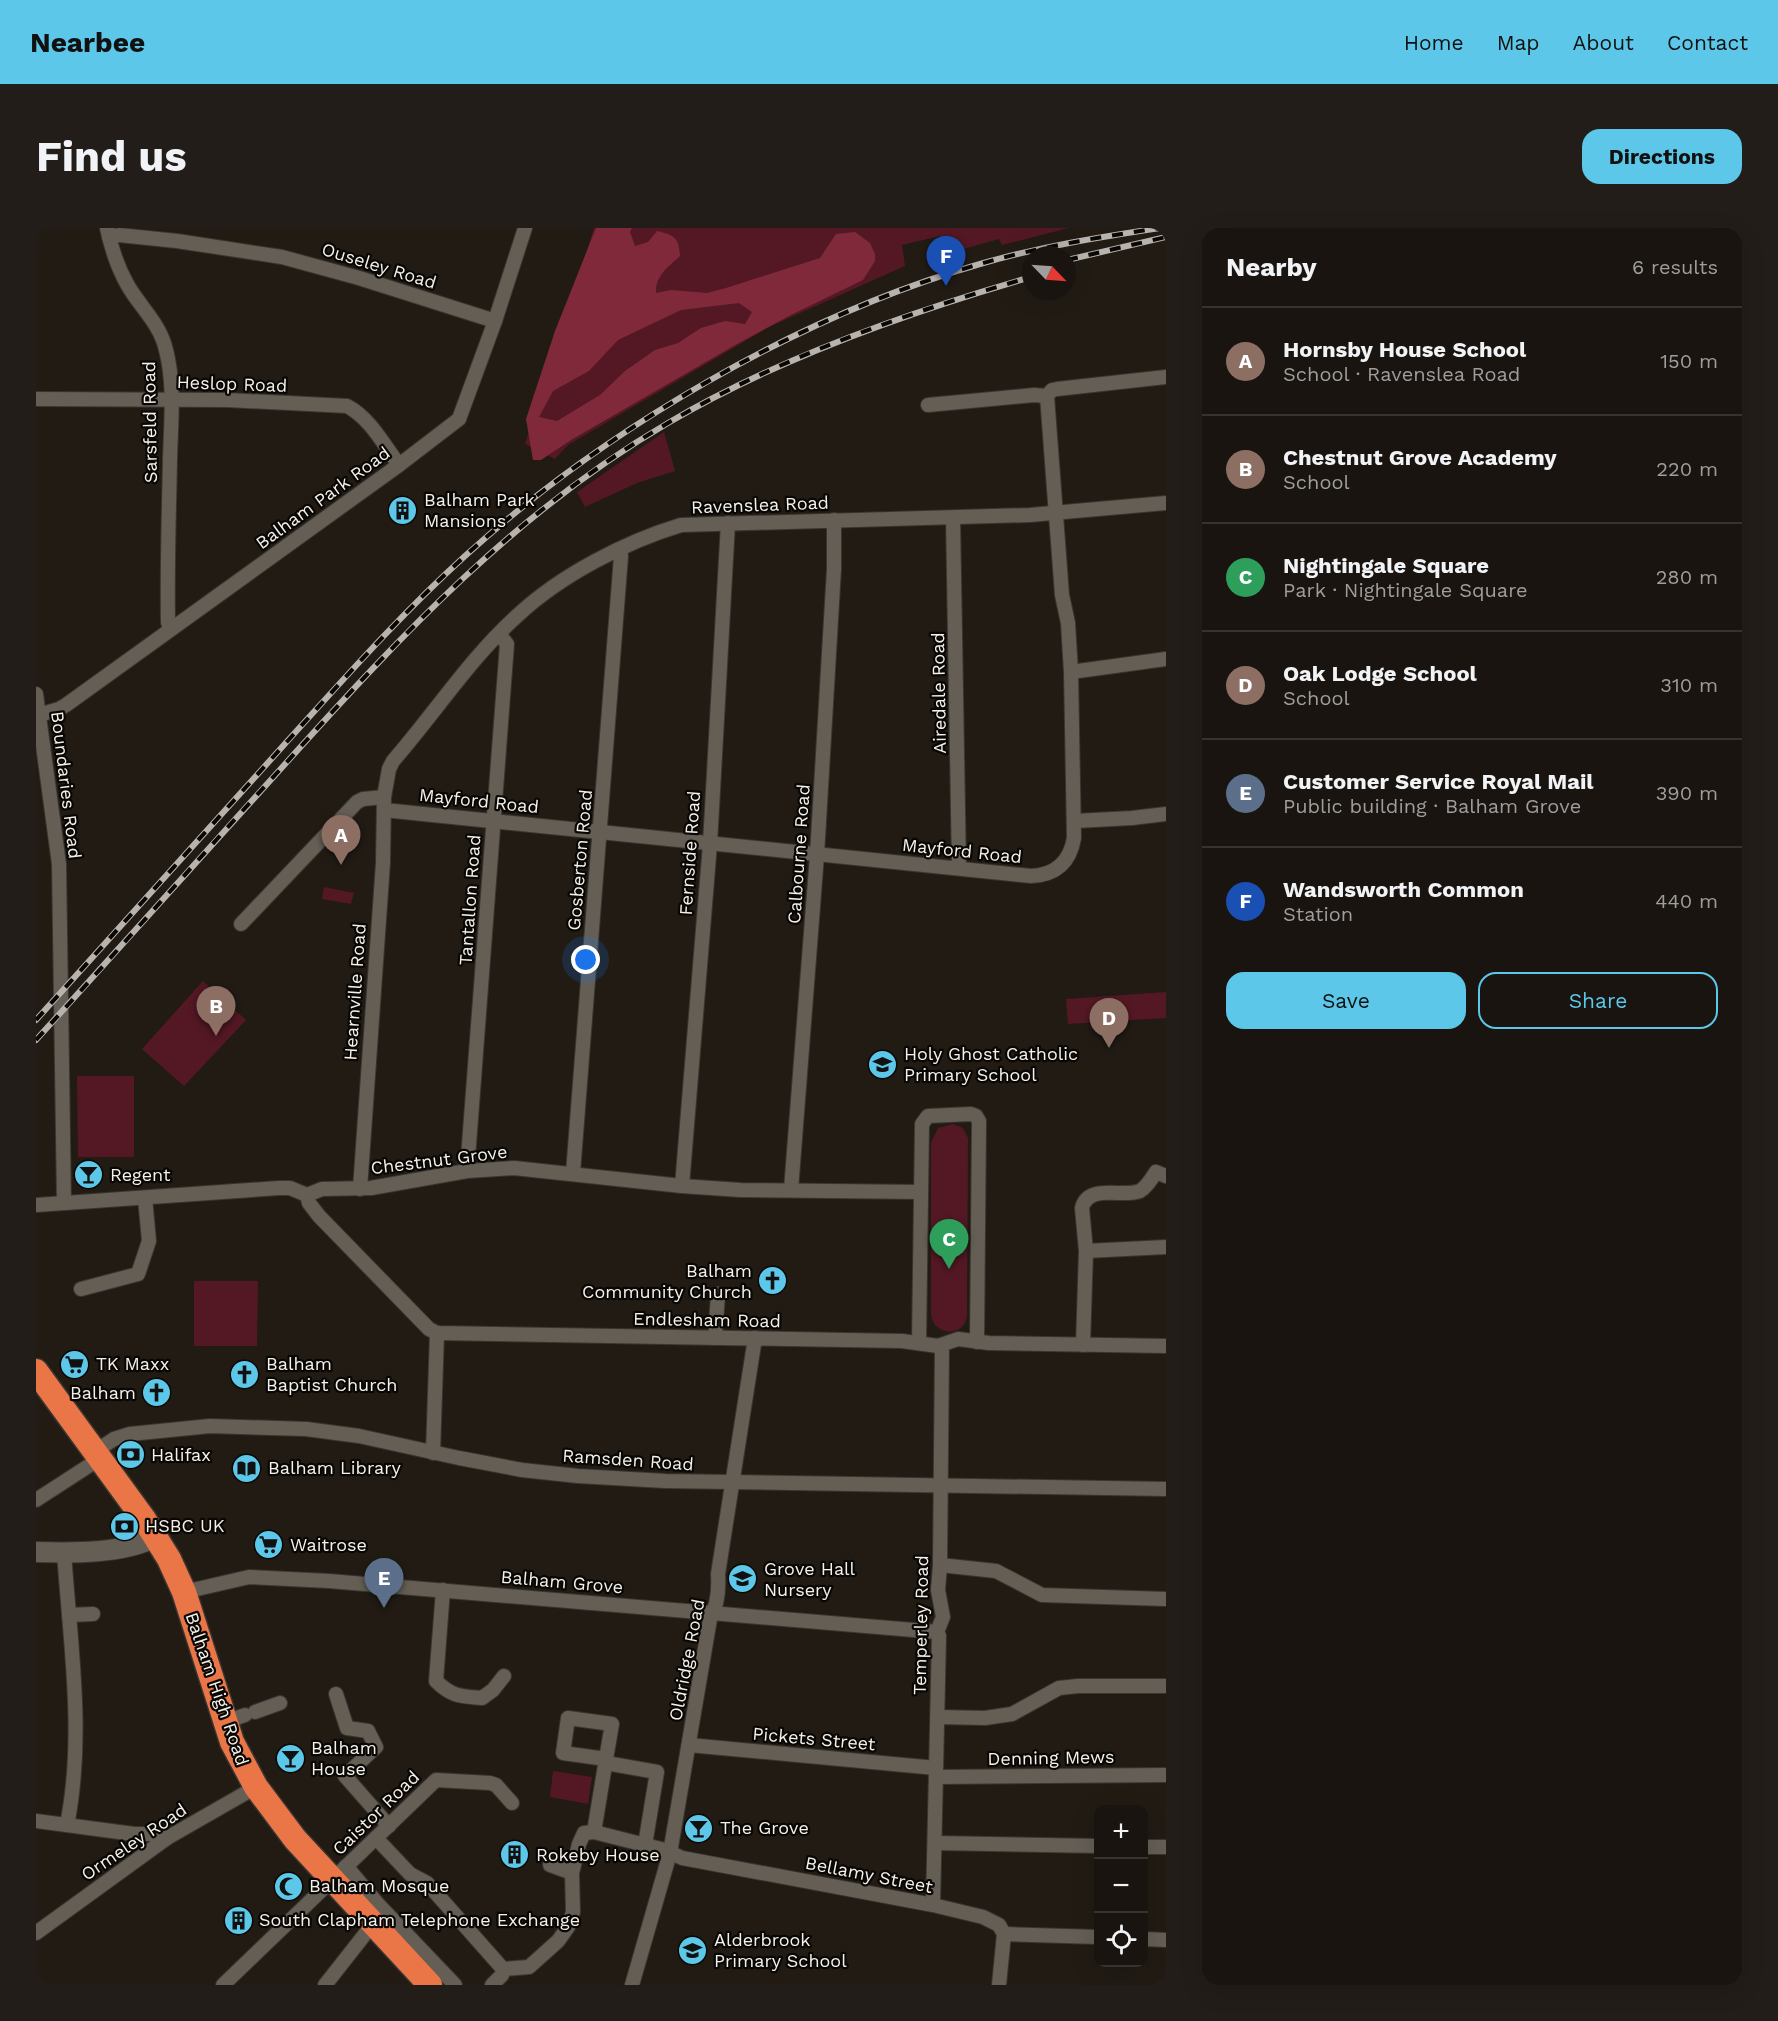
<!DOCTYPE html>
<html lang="en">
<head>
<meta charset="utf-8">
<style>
  :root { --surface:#19140f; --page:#221d18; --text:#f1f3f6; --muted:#9f9e9e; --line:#37332f; --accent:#5cc7e8 }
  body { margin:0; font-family:"Work Sans",sans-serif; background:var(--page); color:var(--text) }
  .controls { position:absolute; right:18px; bottom:18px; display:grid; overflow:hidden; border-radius:12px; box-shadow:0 6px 24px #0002 }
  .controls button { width:54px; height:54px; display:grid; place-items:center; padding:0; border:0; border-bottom:2px solid var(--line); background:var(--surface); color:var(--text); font:30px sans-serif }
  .compass { position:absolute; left:986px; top:18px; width:54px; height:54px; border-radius:50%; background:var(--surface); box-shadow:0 6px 24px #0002; rotate:115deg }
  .you { position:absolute; left:550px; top:732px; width:21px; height:21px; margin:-15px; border:4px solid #fff; border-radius:50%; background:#1a73e8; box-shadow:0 0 0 9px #1a73e833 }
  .badge { display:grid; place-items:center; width:39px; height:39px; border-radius:50%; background:var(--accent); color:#fff; font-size:20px; font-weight:700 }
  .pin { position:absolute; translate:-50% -50px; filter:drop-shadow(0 2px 3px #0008) }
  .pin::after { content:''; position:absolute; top:32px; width:21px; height:18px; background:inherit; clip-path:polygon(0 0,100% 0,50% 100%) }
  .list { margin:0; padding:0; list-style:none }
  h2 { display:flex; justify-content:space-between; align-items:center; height:78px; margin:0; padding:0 24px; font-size:26px }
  h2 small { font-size:20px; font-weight:400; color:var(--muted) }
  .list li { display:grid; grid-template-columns:39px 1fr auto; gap:18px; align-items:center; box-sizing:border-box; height:108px; padding:0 24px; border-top:2px solid var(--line) }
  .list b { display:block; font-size:22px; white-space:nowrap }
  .list p { margin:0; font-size:20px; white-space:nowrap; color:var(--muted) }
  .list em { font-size:20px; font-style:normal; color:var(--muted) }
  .actions { display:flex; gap:12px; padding:18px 24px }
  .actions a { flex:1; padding:14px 0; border:2px solid var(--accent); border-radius:18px; text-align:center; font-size:21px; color:var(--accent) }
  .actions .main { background:var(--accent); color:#111 }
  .icon { flex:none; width:33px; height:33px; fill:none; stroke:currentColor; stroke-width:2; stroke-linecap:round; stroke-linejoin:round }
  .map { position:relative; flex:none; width:1130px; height:1757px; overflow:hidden; border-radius:18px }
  header { display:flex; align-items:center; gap:36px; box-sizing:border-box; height:84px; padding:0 30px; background:var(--accent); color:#111 }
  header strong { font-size:28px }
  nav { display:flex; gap:33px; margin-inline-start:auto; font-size:21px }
  .intro { display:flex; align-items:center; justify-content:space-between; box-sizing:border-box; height:144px; padding:0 36px }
  h1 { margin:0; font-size:42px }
  .button { padding:15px 27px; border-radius:18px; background:var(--accent); color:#111; font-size:21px; font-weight:700 }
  main { display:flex; gap:36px; padding:0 36px }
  aside { flex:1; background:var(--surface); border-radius:18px; box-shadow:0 6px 24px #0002 }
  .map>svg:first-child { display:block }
</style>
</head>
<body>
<header>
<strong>Nearbee</strong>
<nav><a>Home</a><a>Map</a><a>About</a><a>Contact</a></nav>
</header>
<div class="intro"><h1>Find us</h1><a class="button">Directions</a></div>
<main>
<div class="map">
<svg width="1130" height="1757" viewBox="0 0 1130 1757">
  <rect width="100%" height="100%" fill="#211b14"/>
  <g fill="#531824">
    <path d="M558,0H1033L966,17L963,11L910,26L904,8L866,17L869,38L733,99L532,217L519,231L489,216Z"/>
    <path d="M628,204L639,243L601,255L549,279L541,264Z"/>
    <path d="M288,659L318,665L315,676L286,671Z"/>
    <path d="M167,753L210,792L148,858L106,821Z"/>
    <path d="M1130,764V790L1032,796L1030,771Z"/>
    <path d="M41,848H98V929H42Z"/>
    <path d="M917,896L927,900L932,910L931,1088C928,1110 897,1108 895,1086V915L902,900Z"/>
    <path d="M158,1053H222L221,1118H158Z"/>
    <path d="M517,1543L556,1549L552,1576L514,1569Z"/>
  </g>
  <path fill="#80293b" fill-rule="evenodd" d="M560,0H596L594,4L599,18L612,14L621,3C638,7 643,9 644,28C632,39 619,48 620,65L635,62L671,65L690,60L784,30L800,6L819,4L834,15L839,26V33L827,52L755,87L701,116L535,212L505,232H497L490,191L519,103ZM703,75L716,84L709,96L689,93L665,100L642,115L619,122L589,143L564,167L521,193L503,189L517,163L553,143L582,112L645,82Z"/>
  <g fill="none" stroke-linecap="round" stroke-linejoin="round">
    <defs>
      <g id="street">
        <path d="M71,0C75,19 81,38 91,56C103,78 124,95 130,122C139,157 135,194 134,230C133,285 131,339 132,394L134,401"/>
        <path d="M73,9L83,7L141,13L246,29L323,50L459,93"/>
        <path d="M1011,168L1016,162L1021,161L1130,149"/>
        <path d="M0,171L191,172L311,178C334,190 348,217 363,237"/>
        <path d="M892,177L998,167L1011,168"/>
        <path d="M917,290L923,640"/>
        <path d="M1035,444L1130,431"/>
        <path d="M0,466L23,636L28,975"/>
        <path d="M3,487L23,481L30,477L363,237L423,191L459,93L489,0"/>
        <path d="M348,582L995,648C1020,647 1034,634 1038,610L1035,444L1032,395L1026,367L1011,168"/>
        <path d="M1039,593L1096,590L1130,586"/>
        <path d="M205,696L321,574L327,571L348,569"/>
        <path d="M431,943L471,416L463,406"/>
        <path d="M537,945L585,328L583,322"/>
        <path d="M646,958L674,616L692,295"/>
        <path d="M324,961L347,635L348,569L353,541L357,533C399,485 434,430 482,387C525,347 589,314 645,297L994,287L1130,275"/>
        <path d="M755,962L781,627L798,341V292"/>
        <path d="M271,967L273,975L283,988L393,1101L401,1105L866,1113L902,1118L922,1111L953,1115L1130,1118"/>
        <path d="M0,977L243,960H254L271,967L286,961L335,960L431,943L478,940L646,958L704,962L885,964"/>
        <path d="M1050,1023L1046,980C1052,955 1087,970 1104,963C1111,959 1116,950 1120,944L1130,948"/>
        <path d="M45,1061L102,1046L113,1013L109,970"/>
        <path d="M679,1110L682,1066"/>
        <path d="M883,1115L886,896L892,888L935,886L940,888L943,893L941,1114"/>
        <path d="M1047,1117L1050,1023L1130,1019"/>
        <path d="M60,1223L78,1211L94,1206L174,1198L270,1201L323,1208L423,1230L486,1242L542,1248L629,1253L1130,1261"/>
        <path d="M397,1225L401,1105"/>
        <path d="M0,1272L54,1237"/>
        <path d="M28,1324C34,1415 49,1507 31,1597"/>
        <path d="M904,1337L960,1343L1006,1367L1130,1371"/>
        <path d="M407,1362L400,1453C416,1469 425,1468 446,1470L457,1462L468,1448"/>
        <path d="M148,1364L213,1349L293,1353L901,1404"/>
        <path d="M33,1387L57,1386"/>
        <path d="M300,1466L311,1500L332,1503L340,1519L309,1548L353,1598"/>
        <path d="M219,1484L244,1475"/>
        <path d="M902,1489L949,1490L976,1486L1023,1460L1042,1458H1130"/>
        <path d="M189,1494L209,1487"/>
        <path d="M653,1517L900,1540"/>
        <path d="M570,1531L576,1496L532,1490L527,1525L570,1531L558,1604L629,1622L646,1630L897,1677L947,1689L963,1697L968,1706L963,1757"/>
        <path d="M570,1535L621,1544L609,1617"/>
        <path d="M900,1549L1130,1547"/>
        <path d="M0,1593L98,1606H125L131,1610"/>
        <path d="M340,1610L374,1646L391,1655L467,1741L466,1747L456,1757"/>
        <path d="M899,1615L1062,1618"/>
        <path d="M1108,1619H1130"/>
        <path d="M514,1637L536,1645"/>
        <path d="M310,1638L341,1675L419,1757"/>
        <path d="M897,1677L903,1408L901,1404L907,1389L902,1362L904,1337L906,1118"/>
        <path d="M0,1705L131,1610L220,1559"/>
        <path d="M968,1706L1062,1709"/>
        <path d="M1108,1711L1130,1712"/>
        <path d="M467,1741L493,1739L522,1713L532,1699L537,1684L536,1645L543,1616L548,1605L558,1604"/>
        <path d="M187,1757L400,1552L454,1555L460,1557L476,1575"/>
        <path d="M289,1757L337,1696"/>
        <path d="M596,1757L634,1625L674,1391C682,1377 683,1362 682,1346L719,1110"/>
      </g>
      <path id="secondary" d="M0,1324C37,1325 86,1326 120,1309"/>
      <path id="highway" d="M0,1143L108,1291L133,1331L148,1364L196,1514L220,1559L259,1611L394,1757"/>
    </defs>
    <use href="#street" stroke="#3a3531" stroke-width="16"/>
    <use href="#secondary" stroke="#3a3531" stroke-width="22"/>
    <use href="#highway" stroke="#3a3531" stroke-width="27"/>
    <use href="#street" stroke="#655e55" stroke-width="14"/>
    <use href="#secondary" stroke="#655e55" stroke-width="20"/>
    <use href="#highway" stroke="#ea7546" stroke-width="24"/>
    <defs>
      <g id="rail">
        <path d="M1031,32L1130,9"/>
        <path d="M0,792C82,701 165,609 247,518C306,453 364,387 429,328C568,202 762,88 944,36C1002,19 1064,9 1124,0"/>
        <path d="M0,812C84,720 166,627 250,535C366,406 481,283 632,195C742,130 873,84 995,49"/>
      </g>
    </defs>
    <use href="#rail" stroke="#b9b3ae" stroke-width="6"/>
    <use href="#rail" stroke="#090704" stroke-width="4" stroke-dasharray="11" stroke-linecap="butt"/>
  </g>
  <defs>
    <symbol id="building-disc" viewBox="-11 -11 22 22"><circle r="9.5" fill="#5cc7e8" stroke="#090704"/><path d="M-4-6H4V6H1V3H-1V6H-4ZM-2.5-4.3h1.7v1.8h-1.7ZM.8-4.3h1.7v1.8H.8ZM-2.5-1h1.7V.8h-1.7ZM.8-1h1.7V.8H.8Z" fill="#111"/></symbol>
    <symbol id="school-disc" viewBox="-11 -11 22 22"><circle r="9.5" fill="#5cc7e8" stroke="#090704"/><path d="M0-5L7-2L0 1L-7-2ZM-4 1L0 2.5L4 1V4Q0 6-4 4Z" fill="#111"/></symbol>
    <symbol id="bar-disc" viewBox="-11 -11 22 22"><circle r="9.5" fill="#5cc7e8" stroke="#090704"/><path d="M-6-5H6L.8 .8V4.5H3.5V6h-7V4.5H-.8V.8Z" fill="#111"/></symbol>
    <symbol id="church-disc" viewBox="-11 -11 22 22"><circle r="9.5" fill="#5cc7e8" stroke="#090704"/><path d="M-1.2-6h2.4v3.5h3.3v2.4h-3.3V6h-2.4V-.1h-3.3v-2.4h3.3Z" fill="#111"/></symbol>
    <symbol id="supermarket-disc" viewBox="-11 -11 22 22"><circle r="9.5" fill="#5cc7e8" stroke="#090704"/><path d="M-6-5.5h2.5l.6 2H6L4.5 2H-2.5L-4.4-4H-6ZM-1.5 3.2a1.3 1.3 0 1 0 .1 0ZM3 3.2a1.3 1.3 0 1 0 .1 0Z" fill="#111"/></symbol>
    <symbol id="bank-disc" viewBox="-11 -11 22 22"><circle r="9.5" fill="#5cc7e8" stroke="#090704"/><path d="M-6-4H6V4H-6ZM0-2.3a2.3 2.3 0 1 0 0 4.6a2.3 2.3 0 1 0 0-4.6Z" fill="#111"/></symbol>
    <symbol id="library-disc" viewBox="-11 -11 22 22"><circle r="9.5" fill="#5cc7e8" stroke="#090704"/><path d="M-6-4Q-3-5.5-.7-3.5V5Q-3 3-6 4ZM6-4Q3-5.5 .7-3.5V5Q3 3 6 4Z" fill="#111"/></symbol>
    <symbol id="mosque-disc" viewBox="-11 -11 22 22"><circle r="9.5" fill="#5cc7e8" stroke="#090704"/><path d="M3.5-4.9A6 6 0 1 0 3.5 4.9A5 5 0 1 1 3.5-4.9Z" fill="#111"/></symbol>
  </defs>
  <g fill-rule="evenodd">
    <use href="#building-disc" x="350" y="266" width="33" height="33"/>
    <use href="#school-disc" x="830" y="820" width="33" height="33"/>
    <use href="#bar-disc" x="36" y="930" width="33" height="33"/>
    <use href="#church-disc" x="720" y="1036" width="33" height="33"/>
    <use href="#supermarket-disc" x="22" y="1120" width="33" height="33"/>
    <use href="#church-disc" x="192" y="1130" width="33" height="33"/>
    <use href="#church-disc" x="104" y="1148" width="33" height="33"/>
    <use href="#bank-disc" x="78" y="1210" width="33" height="33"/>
    <use href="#library-disc" x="194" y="1224" width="33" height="33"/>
    <use href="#bank-disc" x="72" y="1282" width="33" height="33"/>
    <use href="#supermarket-disc" x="216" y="1300" width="33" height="33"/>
    <use href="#school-disc" x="690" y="1334" width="33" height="33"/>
    <use href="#bar-disc" x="238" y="1514" width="33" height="33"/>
    <use href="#bar-disc" x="646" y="1584" width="33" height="33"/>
    <use href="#building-disc" x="462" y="1610" width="33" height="33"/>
    <use href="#mosque-disc" x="236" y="1642" width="33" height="33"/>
    <use href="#building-disc" x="186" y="1676" width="33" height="33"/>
    <use href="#school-disc" x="640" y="1706" width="33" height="33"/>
  </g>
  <g text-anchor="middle" stroke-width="4.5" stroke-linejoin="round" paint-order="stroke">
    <g font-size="18" fill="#f5f0eb" stroke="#090704">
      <text transform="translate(343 38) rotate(17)" y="6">Ouseley Road</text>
      <text transform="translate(196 156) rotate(2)" y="6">Heslop Road</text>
      <text transform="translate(114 194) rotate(-91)" y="6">Sarsfeld Road</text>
      <text transform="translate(287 270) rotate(-36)" y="6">Balham Park Road</text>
      <text transform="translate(724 277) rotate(-2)" y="6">Ravenslea Road</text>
      <text transform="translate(903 465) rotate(-91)" y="6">Airedale Road</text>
      <text transform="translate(30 557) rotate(83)" y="6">Boundaries Road</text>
      <text transform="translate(443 573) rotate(6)" y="6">Mayford Road</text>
      <text transform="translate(926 623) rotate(6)" y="6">Mayford Road</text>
      <text transform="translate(654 625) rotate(-86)" y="6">Fernside Road</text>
      <text transform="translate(763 626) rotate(-86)" y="6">Calbourne Road</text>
      <text transform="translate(544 632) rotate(-85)" y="6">Gosberton Road</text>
      <text transform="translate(434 672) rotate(-86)" y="6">Tantallon Road</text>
      <text transform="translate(319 764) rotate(-86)" y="6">Hearnville Road</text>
      <text transform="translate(403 932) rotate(-7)" y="6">Chestnut Grove</text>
      <text transform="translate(671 1092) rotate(1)" y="6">Endlesham Road</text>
      <text transform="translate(592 1232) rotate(4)" y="6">Ramsden Road</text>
      <text transform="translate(526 1354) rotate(5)" y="6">Balham Grove</text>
      <text transform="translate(885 1397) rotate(-89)" y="6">Temperley Road</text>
      <text transform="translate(651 1432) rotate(-79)" y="6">Oldridge Road</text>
      <text transform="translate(181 1461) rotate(71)" y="6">Balham High Road</text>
      <text transform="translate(778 1511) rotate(5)" y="6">Pickets Street</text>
      <text transform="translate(1015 1530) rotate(-1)" y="6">Denning Mews</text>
      <text transform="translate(340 1585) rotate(-44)" y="6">Caistor Road</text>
      <text transform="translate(98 1614) rotate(-34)" y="6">Ormeley Road</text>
      <text transform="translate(833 1647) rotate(11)" y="6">Bellamy Street</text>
    </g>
    <g font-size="18" fill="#f5f0eb" stroke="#090704" text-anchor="start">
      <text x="388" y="278">Balham Park<tspan x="388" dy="21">Mansions</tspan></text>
      <text x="868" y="832">Holy Ghost Catholic<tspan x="868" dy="21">Primary School</tspan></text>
      <text x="74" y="953">Regent</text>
      <text x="716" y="1049" text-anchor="end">Balham<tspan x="716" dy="21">Community Church</tspan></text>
      <text x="60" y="1142">TK Maxx</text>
      <text x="230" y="1142">Balham<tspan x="230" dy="21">Baptist Church</tspan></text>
      <text x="100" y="1171" text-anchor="end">Balham</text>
      <text x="115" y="1233">Halifax</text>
      <text x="232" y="1246">Balham Library</text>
      <text x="109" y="1304">HSBC UK</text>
      <text x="254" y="1323">Waitrose</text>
      <text x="728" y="1347">Grove Hall<tspan x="728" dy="21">Nursery</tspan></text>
      <text x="275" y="1526">Balham<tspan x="275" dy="21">House</tspan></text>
      <text x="684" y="1606">The Grove</text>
      <text x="500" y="1633">Rokeby House</text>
      <text x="273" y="1664">Balham Mosque</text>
      <text x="223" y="1698">South Clapham Telephone Exchange</text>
      <text x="678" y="1718">Alderbrook<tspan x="678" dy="21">Primary School</tspan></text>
    </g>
  </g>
</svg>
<div class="controls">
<button>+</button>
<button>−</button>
<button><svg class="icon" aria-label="locate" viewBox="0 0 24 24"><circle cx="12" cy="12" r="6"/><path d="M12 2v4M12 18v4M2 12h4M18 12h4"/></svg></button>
</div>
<svg class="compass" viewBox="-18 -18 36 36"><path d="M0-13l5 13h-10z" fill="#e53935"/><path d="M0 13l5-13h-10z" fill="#9f9e9e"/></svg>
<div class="you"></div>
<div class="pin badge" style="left:305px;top:637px;background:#8d6e63">A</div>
<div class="pin badge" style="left:180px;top:808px;background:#8d6e63">B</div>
<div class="pin badge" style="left:913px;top:1041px;background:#2e9e5b">C</div>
<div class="pin badge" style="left:1073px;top:820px;background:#8d6e63">D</div>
<div class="pin badge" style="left:348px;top:1380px;background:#5c6f8a">E</div>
<div class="pin badge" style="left:910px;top:58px;background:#1a4fb4">F</div>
</div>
<aside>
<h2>Nearby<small>6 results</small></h2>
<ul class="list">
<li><span class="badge" style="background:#8d6e63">A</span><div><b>Hornsby House School</b><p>School · Ravenslea Road</p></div><em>150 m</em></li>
<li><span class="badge" style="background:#8d6e63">B</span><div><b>Chestnut Grove Academy</b><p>School</p></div><em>220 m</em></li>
<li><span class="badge" style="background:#2e9e5b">C</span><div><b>Nightingale Square</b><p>Park · Nightingale Square</p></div><em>280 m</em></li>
<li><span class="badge" style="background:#8d6e63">D</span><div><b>Oak Lodge School</b><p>School</p></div><em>310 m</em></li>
<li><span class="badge" style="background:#5c6f8a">E</span><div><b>Customer Service Royal Mail</b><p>Public building · Balham Grove</p></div><em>390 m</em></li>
<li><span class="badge" style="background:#1a4fb4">F</span><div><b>Wandsworth Common</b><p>Station</p></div><em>440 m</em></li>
</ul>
<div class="actions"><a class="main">Save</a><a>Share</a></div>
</aside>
</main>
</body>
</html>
